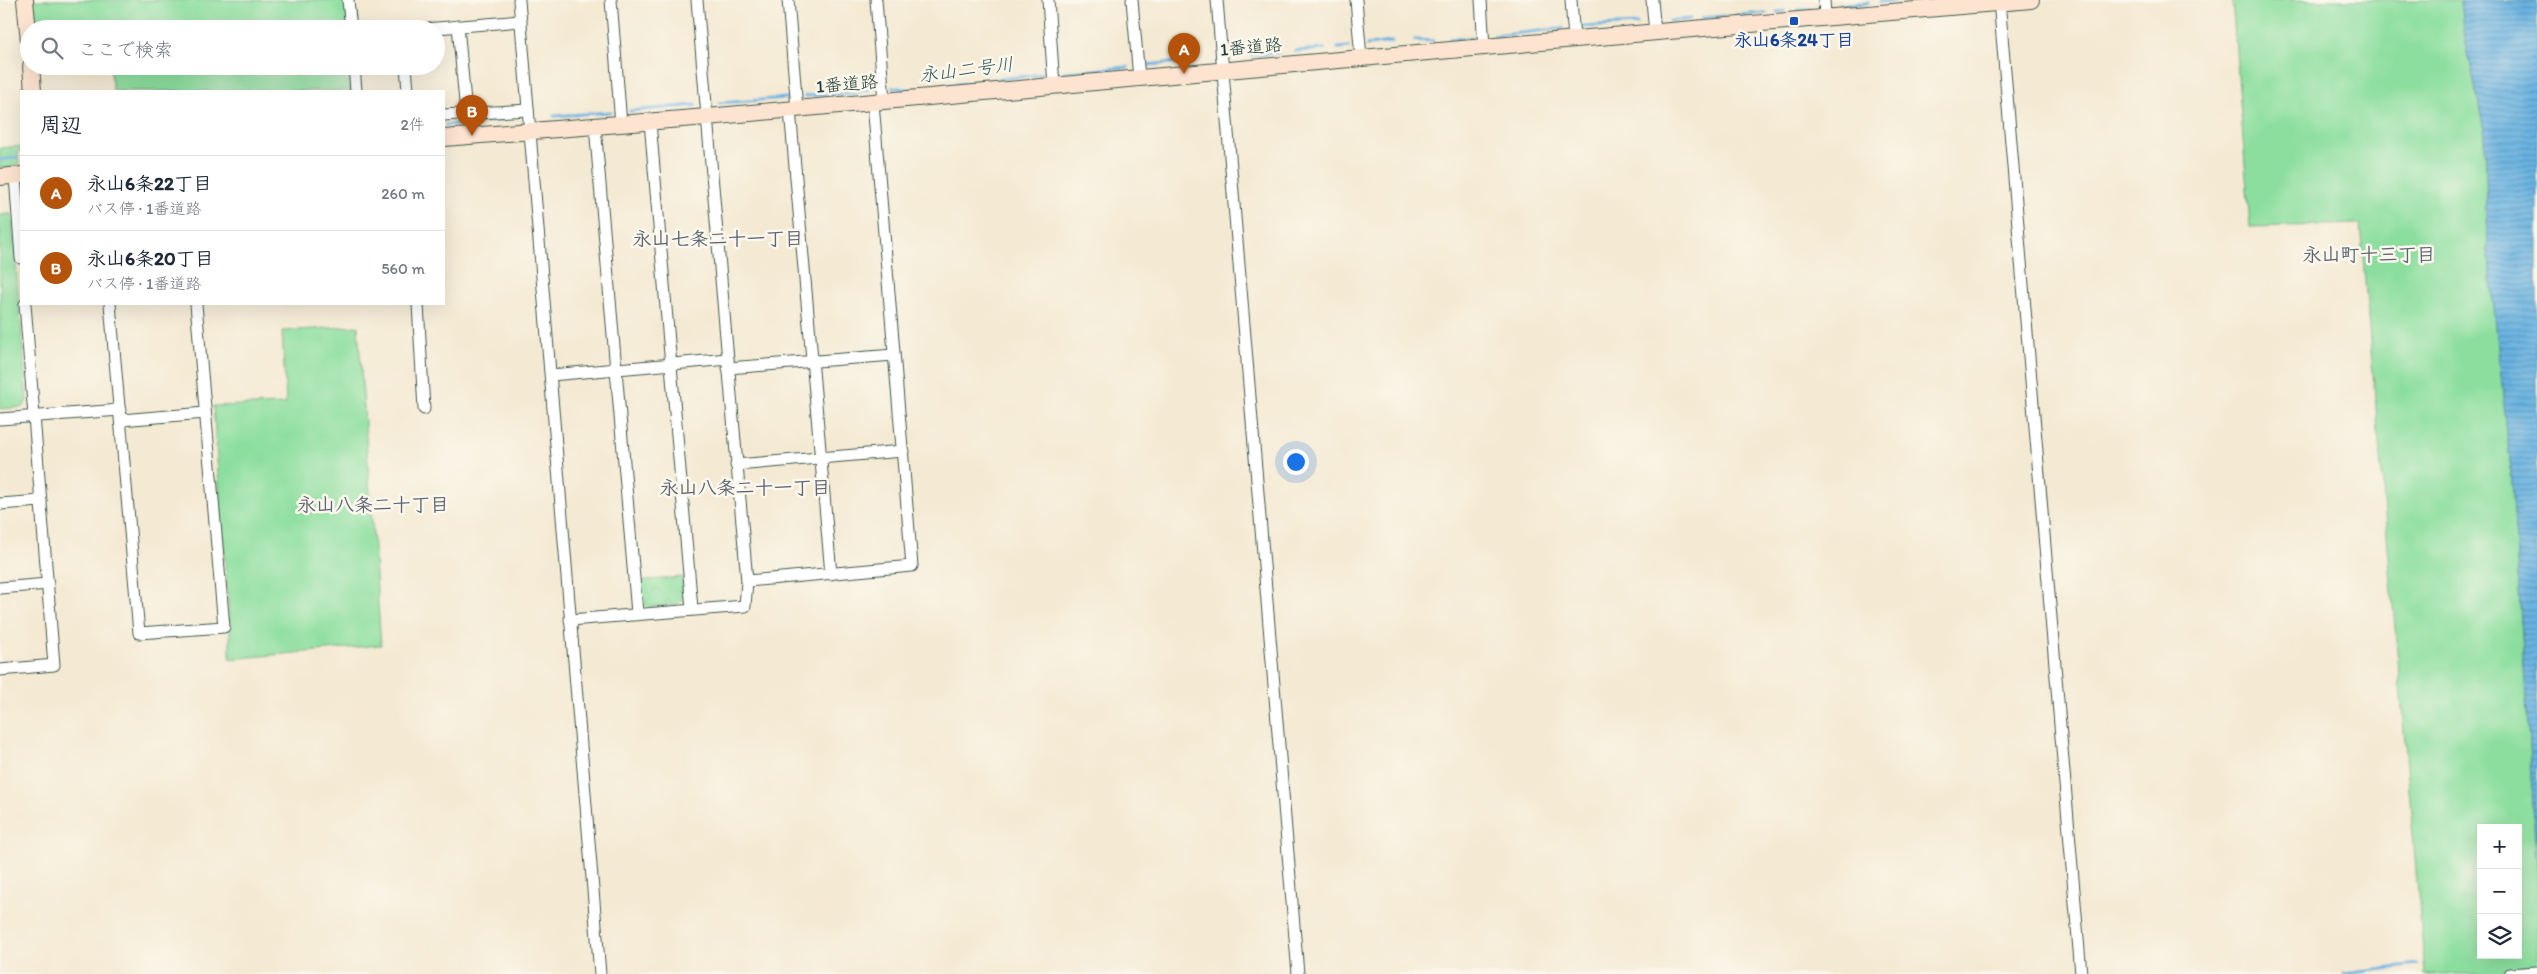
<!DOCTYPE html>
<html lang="ja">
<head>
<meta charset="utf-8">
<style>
  :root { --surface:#fff; --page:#f6f6f7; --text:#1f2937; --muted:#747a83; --line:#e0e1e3; --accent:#b45309 }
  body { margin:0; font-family:Itim,"Klee One",sans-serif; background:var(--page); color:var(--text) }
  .controls { position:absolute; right:15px; bottom:15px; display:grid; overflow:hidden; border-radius:0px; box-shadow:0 5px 20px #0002 }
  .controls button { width:45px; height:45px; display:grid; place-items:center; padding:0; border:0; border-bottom:1px solid var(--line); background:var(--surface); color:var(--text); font:25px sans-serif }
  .you { position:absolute; left:1295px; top:461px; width:18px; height:18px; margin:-12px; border:4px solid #fff; border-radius:50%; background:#1a73e8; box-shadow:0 0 0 8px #1a73e833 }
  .badge { display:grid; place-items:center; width:32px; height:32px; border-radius:50%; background:var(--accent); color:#fff; font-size:16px; font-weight:700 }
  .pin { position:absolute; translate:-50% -41px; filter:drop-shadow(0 1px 2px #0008) }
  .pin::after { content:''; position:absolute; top:26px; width:18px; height:15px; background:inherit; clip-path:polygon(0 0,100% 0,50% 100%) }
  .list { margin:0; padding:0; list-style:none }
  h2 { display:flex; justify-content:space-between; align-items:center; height:65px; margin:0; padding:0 20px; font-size:21px }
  h2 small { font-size:16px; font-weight:400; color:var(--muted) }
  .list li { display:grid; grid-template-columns:32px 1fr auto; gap:15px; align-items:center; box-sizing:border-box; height:75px; padding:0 20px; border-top:1px solid var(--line) }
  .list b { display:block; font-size:19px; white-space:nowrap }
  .list p { margin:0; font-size:16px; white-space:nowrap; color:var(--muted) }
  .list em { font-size:16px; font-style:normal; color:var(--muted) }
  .icon { flex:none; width:28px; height:28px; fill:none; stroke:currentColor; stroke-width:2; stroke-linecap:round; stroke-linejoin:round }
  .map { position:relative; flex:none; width:2537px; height:974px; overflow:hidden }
  .search { position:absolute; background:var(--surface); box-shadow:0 5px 20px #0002; left:20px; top:20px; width:425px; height:55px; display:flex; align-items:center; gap:12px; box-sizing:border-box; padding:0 18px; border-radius:28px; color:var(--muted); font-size:19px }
  .panel { position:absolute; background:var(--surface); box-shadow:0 5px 20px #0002; left:20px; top:90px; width:425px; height:215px; border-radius:0px }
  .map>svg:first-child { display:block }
</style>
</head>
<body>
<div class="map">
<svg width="2537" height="974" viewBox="0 0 2537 974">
  <defs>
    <pattern id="park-crowns" width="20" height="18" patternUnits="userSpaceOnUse" patternTransform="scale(1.25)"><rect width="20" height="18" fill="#8bde9e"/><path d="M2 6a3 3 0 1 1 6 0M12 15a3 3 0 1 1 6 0" fill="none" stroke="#78bf89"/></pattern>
    <pattern id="water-rules" width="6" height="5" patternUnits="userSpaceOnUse" patternTransform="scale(1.25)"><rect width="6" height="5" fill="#69b2e1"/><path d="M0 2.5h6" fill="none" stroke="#5692b7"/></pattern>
  </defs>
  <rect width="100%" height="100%" fill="#fbf7ec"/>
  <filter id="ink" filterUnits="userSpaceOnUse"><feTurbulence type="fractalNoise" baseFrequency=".02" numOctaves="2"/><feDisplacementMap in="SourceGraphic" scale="10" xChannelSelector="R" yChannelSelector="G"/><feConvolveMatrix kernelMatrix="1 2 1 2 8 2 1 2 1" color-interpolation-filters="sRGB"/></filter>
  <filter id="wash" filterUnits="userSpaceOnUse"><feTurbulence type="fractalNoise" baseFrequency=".0096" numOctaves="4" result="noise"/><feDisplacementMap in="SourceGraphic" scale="20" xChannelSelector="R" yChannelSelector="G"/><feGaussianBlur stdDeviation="1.12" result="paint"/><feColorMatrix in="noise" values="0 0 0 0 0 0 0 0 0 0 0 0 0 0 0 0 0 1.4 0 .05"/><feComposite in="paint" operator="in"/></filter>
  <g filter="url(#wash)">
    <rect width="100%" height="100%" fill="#f4e9d2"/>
    <g fill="#8bde9e" stroke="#558e69" fill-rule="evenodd">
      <path d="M32,0H347L349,29H34Z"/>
      <path d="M2232,0H2461L2465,38L2485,135L2488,249L2512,481L2537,868V974H2425L2360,224L2250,227ZM2481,828H2518V955H2481Z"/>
      <path d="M110,66H353L355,91H113Z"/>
      <path d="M21,146V151L18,152L19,167L0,168V148Z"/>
      <path d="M12,214L27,401L23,407L0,409V215Z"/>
      <path d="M358,326L381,645L230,659V631L213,406L286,404L282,331Z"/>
    </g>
    <path fill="url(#park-crowns)" stroke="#558e69" d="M682,577L683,599L677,605L648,607L641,602L639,581Z"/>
    <path fill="url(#water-rules)" stroke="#44788a" d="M2461,0H2537V868L2512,481L2488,249L2485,135L2465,38Z"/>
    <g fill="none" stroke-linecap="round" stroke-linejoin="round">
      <g stroke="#69b2e1" stroke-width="3">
        <path d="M1880,2L1899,0"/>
        <path d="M1839,5L1868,3"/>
        <path d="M1797,10L1810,9"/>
        <path d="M1777,12L1784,11"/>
        <path d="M1736,15L1766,13"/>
        <path d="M1702,18L1724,16"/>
        <path d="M1670,21L1690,19"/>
        <path d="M1582,27L1637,24"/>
        <path d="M1494,36L1563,28"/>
        <path d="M1450,39L1471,38"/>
        <path d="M1415,40L1433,41"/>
        <path d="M1367,45L1392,42"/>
        <path d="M1338,48L1349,47"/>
        <path d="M1295,51L1324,49"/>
        <path d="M1250,55L1278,53"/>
        <path d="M1147,65L1179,62"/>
        <path d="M1064,72L1128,67"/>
        <path d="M893,87L909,90L1043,74"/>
        <path d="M805,96L855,93L874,88"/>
        <path d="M719,103L787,98"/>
        <path d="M630,111L696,105"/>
        <path d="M554,116L611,112"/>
        <path d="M446,125L502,120"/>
        <path d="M0,160L18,157"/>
        <path d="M2344,974L2417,965"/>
      </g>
    </g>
  </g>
  <g filter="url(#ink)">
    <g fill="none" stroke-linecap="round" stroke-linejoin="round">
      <defs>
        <g id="street">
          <path d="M348,0L351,29"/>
          <path d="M519,0L600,974"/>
          <path d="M611,0L621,124"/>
          <path d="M788,0L797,109"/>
          <path d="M876,0L884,101"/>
          <path d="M1048,0L1054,86"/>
          <path d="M1132,0L1139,78"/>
          <path d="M1217,0L1298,974"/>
          <path d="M1356,0L1361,58"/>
          <path d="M1481,0L1484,47"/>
          <path d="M1571,0L1574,39"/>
          <path d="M1652,0L1655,33"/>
          <path d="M1824,0L1825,17"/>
          <path d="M1999,0L2081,974"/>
          <path d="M458,26L466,113"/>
          <path d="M425,29L521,21"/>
          <path d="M354,66L356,91"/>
          <path d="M406,66L408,91"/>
          <path d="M790,110L831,574"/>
          <path d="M444,115L528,110"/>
          <path d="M650,122L692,609"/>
          <path d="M595,126L637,613"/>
          <path d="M15,176L21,258"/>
          <path d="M110,304L139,633L224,627L196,304"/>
          <path d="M418,304L424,409"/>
          <path d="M728,368L894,355"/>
          <path d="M551,375L728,359"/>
          <path d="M0,419L120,410"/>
          <path d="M121,420L205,413"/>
          <path d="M736,465L903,451"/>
          <path d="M0,504L41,501"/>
          <path d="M747,581L912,566L873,103"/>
          <path d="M0,588L48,584"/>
          <path d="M570,620L745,606L747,581L697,0"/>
          <path d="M0,670L54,665L25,304"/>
          <path d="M2510,974L2537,972"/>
        </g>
        <g id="secondary">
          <path d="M25,0L29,42"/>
          <path d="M31,66L33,91"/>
          <path d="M444,138L707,117L1484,47L2031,0"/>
          <path d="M0,177L21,175"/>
        </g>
      </defs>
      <use href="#street" stroke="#3f574c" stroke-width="13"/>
      <use href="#secondary" stroke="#3f574c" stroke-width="18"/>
      <use href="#street" stroke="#fff" stroke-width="11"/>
      <use href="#secondary" stroke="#fde4d0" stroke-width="16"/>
    </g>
  </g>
  <rect fill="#1a4fb4" stroke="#fbf7ec" stroke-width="2" x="1789" y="16" width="10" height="10" rx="2.5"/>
  <g text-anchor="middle" stroke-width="5" stroke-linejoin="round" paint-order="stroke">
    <g font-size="18" font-weight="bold" fill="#164399" stroke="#fbf7ec">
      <text x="1794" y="46">永山6条24丁目</text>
    </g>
    <g font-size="18" fill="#1f3d34" stroke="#fbf7ec">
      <text transform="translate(1251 47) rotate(-5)" y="6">1番道路</text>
      <text transform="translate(847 84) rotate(-5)" y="6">1番道路</text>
    </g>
    <g font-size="19" font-style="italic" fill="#325a5f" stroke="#fbf7ec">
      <text transform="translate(966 69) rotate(-7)" y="7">永山二号川</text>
    </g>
    <g font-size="19" font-weight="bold" fill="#5d6574" stroke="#fbf7ec">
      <text x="718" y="245">永山七条二十一丁目</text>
      <text x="2369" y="261">永山町十三丁目</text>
      <text x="745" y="494">永山八条二十一丁目</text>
      <text x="373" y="511">永山八条二十丁目</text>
    </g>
  </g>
</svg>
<div class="controls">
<button>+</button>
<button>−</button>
<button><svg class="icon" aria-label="layers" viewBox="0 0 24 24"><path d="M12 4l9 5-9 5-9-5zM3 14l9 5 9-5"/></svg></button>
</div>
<div class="you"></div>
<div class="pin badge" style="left:1184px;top:74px">A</div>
<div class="pin badge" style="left:472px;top:136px">B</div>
<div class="search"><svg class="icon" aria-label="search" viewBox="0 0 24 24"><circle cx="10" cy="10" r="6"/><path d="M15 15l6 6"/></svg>ここで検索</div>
<section class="panel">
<h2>周辺<small>2件</small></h2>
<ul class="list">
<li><span class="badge">A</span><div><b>永山6条22丁目</b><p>バス停 · 1番道路</p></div><em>260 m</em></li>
<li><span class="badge">B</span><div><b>永山6条20丁目</b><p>バス停 · 1番道路</p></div><em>560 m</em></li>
</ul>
</section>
</div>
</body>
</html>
